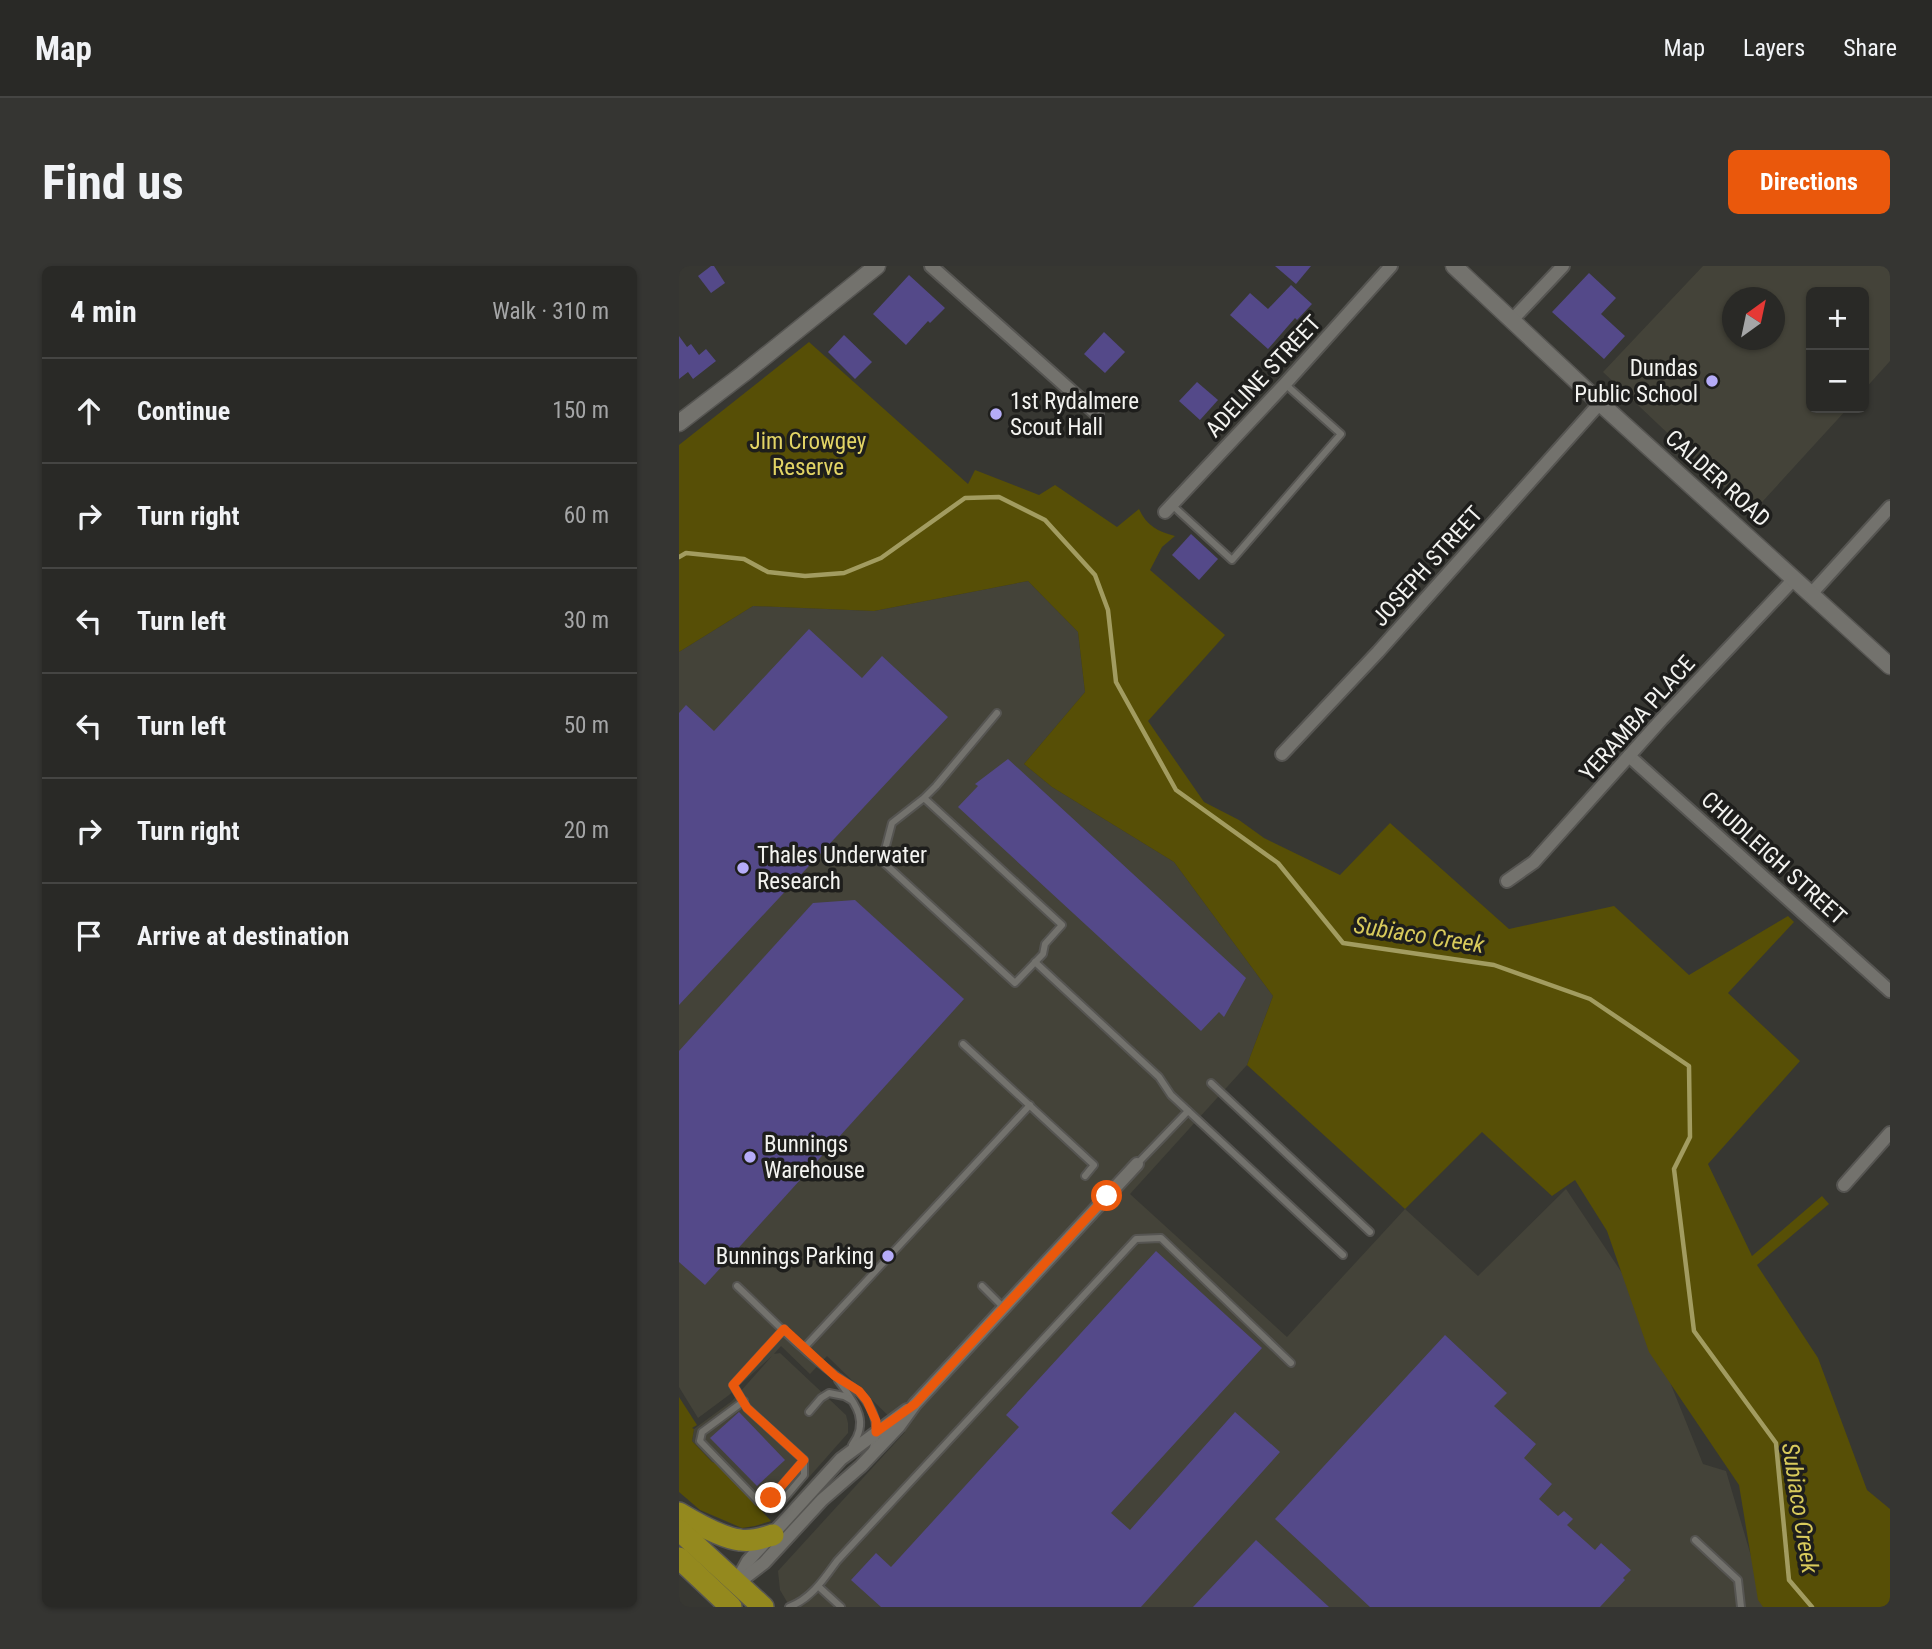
<!DOCTYPE html>
<html lang="en">
<head>
<meta charset="utf-8">
<style>
  :root { --surface:#292926; --page:#353532; --text:#f1f3f6; --muted:#a5a6a7; --line:#454543; --accent:#ea580c }
  body { margin:0; font-family:"Roboto Condensed",sans-serif; background:var(--page); color:var(--text) }
  .controls { position:absolute; right:21px; top:21px; display:grid; overflow:hidden; border-radius:10px; box-shadow:0 2px 5px #0004 }
  .controls button { width:63px; height:63px; display:grid; place-items:center; padding:0; border:0; border-bottom:2px solid var(--line); background:var(--surface); color:var(--text); font:35px sans-serif }
  .compass { position:absolute; left:1043px; top:21px; width:63px; height:63px; border-radius:50%; background:var(--surface); box-shadow:0 2px 5px #0004; rotate:33deg }
  .stop { position:absolute; width:21px; height:21px; margin:-16px; border:5px solid #ea580c; border-radius:50%; background:#fff }
  .stop.end { background:#ea580c; border-color:#fff; box-shadow:0 2px 7px #0008 }
  .list { margin:0; padding:0; list-style:none }
  h2 { display:flex; justify-content:space-between; align-items:center; height:91px; margin:0; padding:0 28px; font-size:30px }
  h2 small { font-size:23px; font-weight:400; color:var(--muted) }
  .list li { display:grid; grid-template-columns:46px 1fr auto; gap:21px; align-items:center; box-sizing:border-box; height:105px; padding:0 28px; border-top:2px solid var(--line) }
  .list b { display:block; font-size:26px; white-space:nowrap }
  .list em { font-size:23px; font-style:normal; color:var(--muted) }
  .icon { flex:none; width:38px; height:38px; fill:none; stroke:currentColor; stroke-width:2; stroke-linecap:round; stroke-linejoin:round }
  .map { position:relative; flex:none; width:1211px; height:1341px; overflow:hidden; border-radius:10px }
  header { display:flex; align-items:center; gap:42px; box-sizing:border-box; height:98px; padding:0 35px; background:var(--surface); border-bottom:2px solid var(--line) }
  header strong { font-size:33px }
  nav { display:flex; gap:38px; margin-inline-start:auto; font-size:24px }
  .intro { display:flex; align-items:center; justify-content:space-between; box-sizing:border-box; height:168px; padding:0 42px }
  h1 { margin:0; font-size:49px }
  .button { padding:18px 32px; border-radius:10px; background:var(--accent); color:#fff; font-size:24px; font-weight:700 }
  main { display:flex; gap:42px; padding:0 42px }
  aside { flex:1; background:var(--surface); border-radius:10px; box-shadow:0 2px 5px #0004 }
  .map>svg:first-child { display:block }
</style>
</head>
<body>
<header>
<strong>Map</strong>
<nav><a>Map</a><a>Layers</a><a>Share</a></nav>
</header>
<div class="intro"><h1>Find us</h1><a class="button">Directions</a></div>
<main>
<aside>
<h2>4 min<small>Walk · 310 m</small></h2>
<ul class="list">
<li><svg class="icon" aria-label="ahead" viewBox="0 0 24 24"><path d="M12 20V5M6 11l6-6 6 6"/></svg><div><b>Continue</b></div><em>150 m</em></li>
<li><svg class="icon" aria-label="right" viewBox="0 0 24 24"><path d="M7 20v-9h11M14 6l5 5-5 5"/></svg><div><b>Turn right</b></div><em>60 m</em></li>
<li><svg class="icon" aria-label="left" viewBox="0 0 24 24"><path d="M17 20v-9H6M10 6l-5 5 5 5"/></svg><div><b>Turn left</b></div><em>30 m</em></li>
<li><svg class="icon" aria-label="left" viewBox="0 0 24 24"><path d="M17 20v-9H6M10 6l-5 5 5 5"/></svg><div><b>Turn left</b></div><em>50 m</em></li>
<li><svg class="icon" aria-label="right" viewBox="0 0 24 24"><path d="M7 20v-9h11M14 6l5 5-5 5"/></svg><div><b>Turn right</b></div><em>20 m</em></li>
<li><svg class="icon" aria-label="arrive" viewBox="0 0 24 24"><path d="M6 21V4h12l-3 4 3 4H6"/></svg><div><b>Arrive at destination</b></div></li>
</ul>
</aside>
<div class="map">
<svg width="1211" height="1341" viewBox="0 0 1211 1341">
  <rect width="100%" height="100%" fill="#373732"/>
  <g fill="#444339" fill-rule="evenodd">
    <path d="M1024,0H1211V95L1185,124V26H1132V142H1169L1073,247L924,106ZM1054,32H1096V74H1054Z"/>
    <path d="M349,315L399,366L406,426L345,498L373,521L495,596L594,730L568,799L451,928L608,1071L726,943L799,1010L887,923L953,1022L1024,1198L1047,1205L1087,1341H111L101,1324L99,1305L226,1166L148,1090L131,1108L102,1080L95,1088L101,1087L167,1149L169,1157V1167L131,1210L93,1249L85,1246L40,1198L33,1196L13,1175L15,1163L53,1135L93,1090L50,1129L19,1152L0,1121V386L74,340L195,345Z"/>
  </g>
  <g fill="#574f06">
    <path d="M130,76L289,218L296,204L360,229L376,219L438,261L460,243C467,259 479,266 496,270L483,281L471,304L546,369L469,455L525,536L560,554L585,572L661,609L711,557L830,663L935,640L1010,709L1109,650L1115,656L1049,727L1121,795L1029,898L1073,990L1143,930L1150,938L1078,999L1139,1092L1188,1224L1211,1243V1341H1084L1079,1334L1060,1219L970,1086L928,965L896,914L873,930L803,866L726,943L568,799L594,730L495,596L373,521L345,498L406,426L399,366L349,315L195,345L74,340L0,386V179Z"/>
    <path d="M0,1131L18,1159L13,1162L15,1163L13,1175L33,1196L40,1198L92,1255L76,1260L63,1262L21,1244L0,1226Z"/>
  </g>
  <g fill="none" stroke-linecap="round" stroke-linejoin="round">
    <path stroke="#a29c60" stroke-width="4.5" d="M0,291L7,287L65,293L89,306L126,310L165,307L202,292L286,232L320,231L366,254L416,309L429,344L437,416L497,524L599,597L664,677L815,699L911,733L1010,800L1011,871L995,903L1015,1065L1097,1177L1110,1314L1133,1341"/>
  </g>
  <g fill="#544989">
    <path d="M32,0H35L46,17L32,27L19,10Z"/>
    <path d="M596,0H632L617,18Z"/>
    <path d="M910,7L937,32L922,48L946,70L925,93L873,46Z"/>
    <path d="M230,9L266,42L251,57L249,55L227,79L194,48Z"/>
    <path d="M612,19L633,38L618,54L616,52L589,83L551,49L571,27L589,43Z"/>
    <path d="M425,66L446,86L426,107L405,88Z"/>
    <path d="M165,69L193,96L176,113L149,86Z"/>
    <path d="M0,70L8,81L12,78L20,89L27,83L37,95L14,113L9,106L0,113Z"/>
    <path d="M518,116L539,134L521,154L500,135Z"/>
    <path d="M512,268L539,293L520,314L493,289Z"/>
    <path d="M130,363L183,412L203,390L269,451L0,739V447L7,439L35,465Z"/>
    <path d="M329,493L567,712L545,751L540,746L522,765L279,541L299,520L296,518Z"/>
    <path d="M176,634L285,733L26,1019L0,996V785L134,637Z"/>
    <path d="M477,985L583,1082L432,1247L451,1264L556,1146L601,1186L462,1341H202L172,1314L197,1287L212,1301L340,1161L327,1149Z"/>
    <path d="M766,1069L828,1127L815,1140L857,1178L845,1192L873,1218L860,1233L879,1250L885,1245L894,1253L888,1259L916,1284L922,1277L952,1304L944,1312L946,1314L921,1341H691L596,1253Z"/>
    <path d="M60,1146L106,1194L78,1220L31,1172Z"/>
    <path d="M577,1274L650,1341H514Z"/>
  </g>
  <g fill="none" stroke-linecap="round" stroke-linejoin="round">
    <defs>
      <g id="service">
        <path d="M493,239L553,294L662,168L606,118"/>
        <path d="M245,532L383,659L366,678L364,688L336,717L203,595L213,557L245,532L257,520L318,447"/>
        <path d="M356,696L480,811L492,829L664,989"/>
        <path d="M284,778L415,899L406,910"/>
        <path d="M532,817L691,966"/>
        <path d="M458,898L509,845"/>
        <path d="M58,1020C90,1050 121,1083 156,1109C166,1117 178,1122 186,1133C197,1148 201,1166 193,1184"/>
        <path d="M303,1020L325,1042"/>
        <path d="M125,1082L351,839"/>
        <path d="M159,1114C174,1135 192,1154 173,1179"/>
        <path d="M65,1135L23,1166L21,1175L79,1235L92,1243L98,1241L125,1209V1194L68,1142L54,1119L105,1063"/>
        <path d="M130,1146L142,1132L150,1127L165,1130L172,1134"/>
        <path d="M79,1235L92,1232L125,1194"/>
        <path d="M1016,1274L1059,1314L1062,1341"/>
        <path d="M140,1321L162,1341"/>
        <path d="M110,1341C132,1333 145,1313 158,1295L457,973L482,972L612,1097"/>
      </g>
      <g id="minor">
        <path d="M252,0L418,148"/>
        <path d="M833,54L884,0"/>
        <path d="M486,246L606,118L712,0"/>
        <path d="M1132,328L1211,241"/>
        <path d="M603,488L699,386L921,137"/>
        <path d="M950,490L1211,725"/>
        <path d="M828,615L855,596L983,453L1115,313"/>
        <path d="M1165,919L1211,867"/>
        <path d="M59,1313L69,1295L162,1193L228,1144"/>
        <path d="M55,1320L85,1297L143,1234L182,1200L220,1160L236,1138L458,898"/>
      </g>
      <g id="tertiary">
        <path d="M775,0L921,137L1211,400"/>
        <path d="M0,157L64,108L198,0"/>
      </g>
      <g id="trunk">
        <path d="M0,1247C15,1256 44,1272 61,1274C73,1276 83,1272 94,1269"/>
        <path d="M0,1264L84,1341"/>
        <path d="M0,1292L52,1341"/>
      </g>
    </defs>
    <use href="#service" stroke="#565552" stroke-width="10"/>
    <use href="#minor" stroke="#565552" stroke-width="16"/>
    <use href="#tertiary" stroke="#565552" stroke-width="19"/>
    <use href="#trunk" stroke="#565552" stroke-width="24"/>
    <use href="#service" stroke="#73726d" stroke-width="6"/>
    <use href="#minor" stroke="#73726d" stroke-width="12"/>
    <use href="#tertiary" stroke="#73726d" stroke-width="16"/>
    <use href="#trunk" stroke="#94891e" stroke-width="21"/>
  </g>
  <g fill="none" stroke-linecap="round" stroke-linejoin="round">
    <path stroke="#ea580c" stroke-width="9" d="M92,1232L125,1194L68,1142L54,1119L105,1063L156,1110L180,1125L188,1135L197,1155V1166L236,1138L428,930"/>
  </g>
  <g fill="#b5acf8" stroke="#1e1e1c" stroke-width="2.5">
    <circle cx="1033" cy="115" r="7"/>
    <circle cx="317" cy="148" r="7"/>
    <circle cx="64" cy="602" r="7"/>
    <circle cx="71" cy="891" r="7"/>
    <circle cx="209" cy="990" r="7"/>
  </g>
  <g text-anchor="middle" stroke-width="7" stroke-linejoin="round" paint-order="stroke">
    <g font-size="23" fill="#f3f3f0" stroke="#1e1e1c" text-anchor="start">
      <text x="1019" y="110" text-anchor="end">Dundas<tspan x="1019" dy="26">Public School</tspan></text>
      <text x="331" y="143">1st Rydalmere<tspan x="331" dy="26">Scout Hall</tspan></text>
      <text x="78" y="597">Thales Underwater<tspan x="78" dy="26">Research</tspan></text>
      <text x="85" y="886">Bunnings<tspan x="85" dy="26">Warehouse</tspan></text>
      <text x="195" y="998" text-anchor="end">Bunnings Parking</text>
    </g>
    <g font-size="23" fill="#f3f3f0" stroke="#1e1e1c">
      <text transform="translate(584 110) rotate(-47)" y="8">ADELINE STREET</text>
      <text transform="translate(1039 212) rotate(42)" y="8">CALDER ROAD</text>
      <text transform="translate(748 300) rotate(-48)" y="8">JOSEPH STREET</text>
      <text transform="translate(958 452) rotate(-48)" y="8">YERAMBA PLACE</text>
      <text transform="translate(1095 592) rotate(42)" y="8">CHUDLEIGH STREET</text>
    </g>
    <g font-size="23" fill="#e2d465" stroke="#1e1e1c">
      <text x="129" y="183">Jim Crowgey<tspan x="129" dy="26">Reserve</tspan></text>
    </g>
    <g font-size="24" font-style="italic" fill="#d8ca5b" stroke="#1e1e1c">
      <text transform="translate(740 669) rotate(9)" y="8">Subiaco Creek</text>
      <text transform="translate(1121 1242) rotate(81)" y="8">Subiaco Creek</text>
    </g>
  </g>
</svg>
<div class="controls">
<button>+</button>
<button>−</button>
</div>
<svg class="compass" viewBox="-18 -18 36 36"><path d="M0-13l5 13h-10z" fill="#e53935"/><path d="M0 13l5-13h-10z" fill="#a5a6a7"/></svg>
<div class="stop" style="left:428px;top:930px"></div>
<div class="stop end" style="left:92px;top:1232px"></div>
</div>
</main>
</body>
</html>
